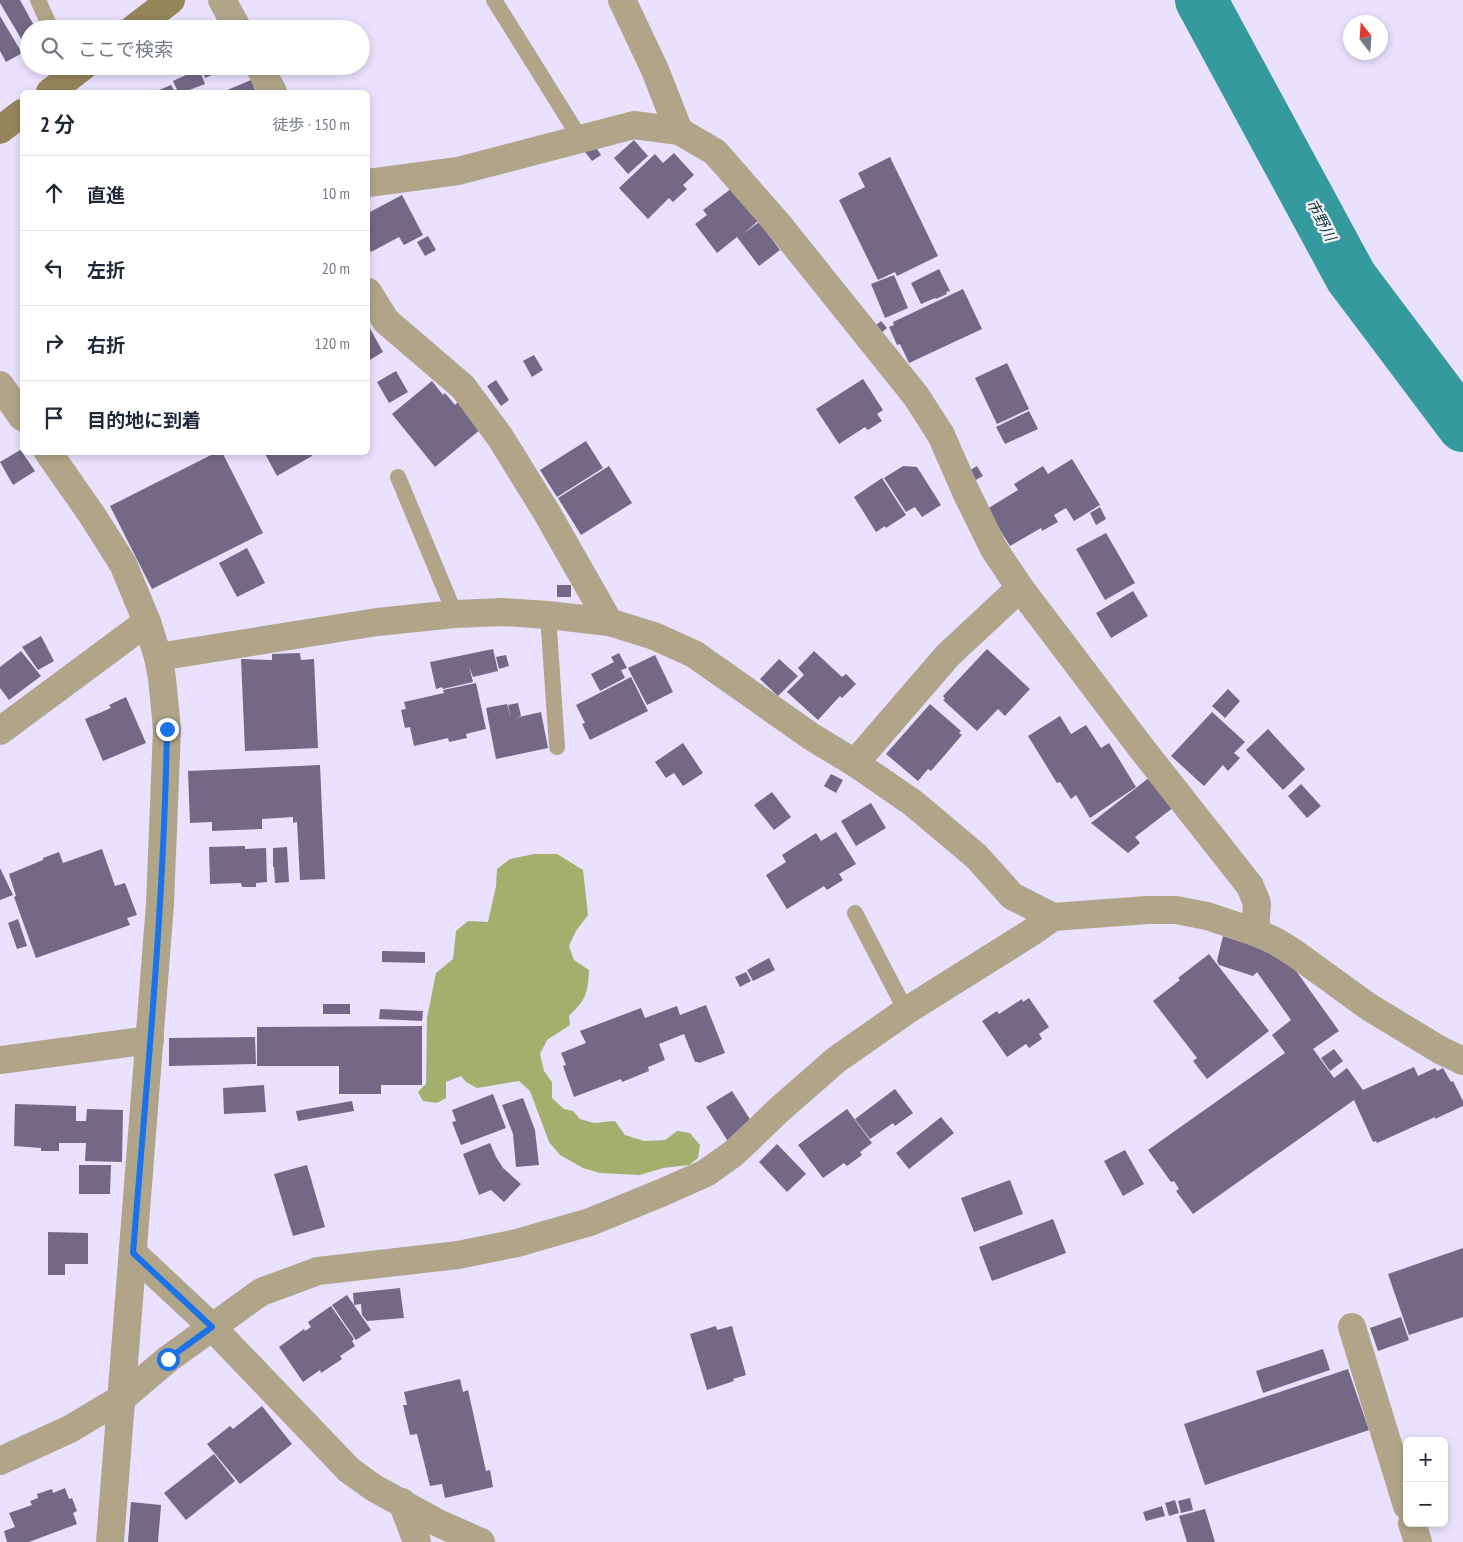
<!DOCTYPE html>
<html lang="ja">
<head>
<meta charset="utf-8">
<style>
  :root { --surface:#fff; --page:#f2f2f3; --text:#1f2937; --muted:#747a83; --line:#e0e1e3 }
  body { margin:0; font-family:"PT Sans Narrow","Noto Sans JP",sans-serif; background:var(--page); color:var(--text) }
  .controls { position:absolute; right:15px; bottom:15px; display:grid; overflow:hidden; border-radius:8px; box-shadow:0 2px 8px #0003 }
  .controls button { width:45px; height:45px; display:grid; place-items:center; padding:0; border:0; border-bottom:1px solid var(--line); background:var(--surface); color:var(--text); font:25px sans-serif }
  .compass { position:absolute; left:1343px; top:15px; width:45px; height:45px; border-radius:50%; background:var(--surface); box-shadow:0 2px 8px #0003; rotate:343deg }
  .stop { position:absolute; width:15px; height:15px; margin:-11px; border:4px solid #1a73e8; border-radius:50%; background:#fff }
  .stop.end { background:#1a73e8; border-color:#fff; box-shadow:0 1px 5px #0008 }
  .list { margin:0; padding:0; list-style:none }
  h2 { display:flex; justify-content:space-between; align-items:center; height:65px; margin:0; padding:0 20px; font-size:21px }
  h2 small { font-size:16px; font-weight:400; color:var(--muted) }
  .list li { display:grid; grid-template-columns:32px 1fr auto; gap:15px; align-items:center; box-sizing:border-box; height:75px; padding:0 20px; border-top:1px solid var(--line) }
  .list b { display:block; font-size:19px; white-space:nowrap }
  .list em { font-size:16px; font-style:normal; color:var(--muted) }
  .icon { flex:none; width:28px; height:28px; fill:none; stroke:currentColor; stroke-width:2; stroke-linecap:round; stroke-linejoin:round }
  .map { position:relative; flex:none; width:1463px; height:1542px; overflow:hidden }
  .search { position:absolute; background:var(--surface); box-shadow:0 2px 8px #0003; left:20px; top:20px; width:350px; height:55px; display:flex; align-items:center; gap:12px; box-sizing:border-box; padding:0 18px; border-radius:28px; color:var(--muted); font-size:19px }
  .panel { position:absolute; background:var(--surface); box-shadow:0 2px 8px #0003; left:20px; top:90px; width:350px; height:365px; border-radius:8px }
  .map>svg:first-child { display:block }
</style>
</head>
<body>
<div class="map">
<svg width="1463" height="1542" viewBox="0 0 1463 1542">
  <rect width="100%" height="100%" fill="#e9e1fe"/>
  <path fill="#a3b06d" d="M534,854H557L583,870L588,915L576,931L569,946L574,960L589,970C588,993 586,1000 569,1016L570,1025L547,1040L540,1054L544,1071L552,1082V1098L564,1109L573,1111L580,1119L594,1123L615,1121L625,1135L644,1141L665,1140L677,1131L690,1133L700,1145L698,1158L689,1165L663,1168L640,1175L600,1173L583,1168L560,1155L549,1142L530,1091L519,1081L477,1088L466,1082L461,1076L446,1082V1098L437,1103L423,1101L418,1092L426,1084L427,1018L436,973L453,959L456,931L468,921L488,922L496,886L497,869L510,859Z"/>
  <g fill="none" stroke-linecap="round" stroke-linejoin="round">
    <path stroke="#359a9e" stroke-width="52" d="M1201,0L1351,277L1463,426"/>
  </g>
  <g fill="#746886">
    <path d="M0,0H20L36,29H29V46L26,47L0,3Z"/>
    <path d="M0,16L22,53L6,62L0,51Z"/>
    <path d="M201,66H222L224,70L205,78Z"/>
    <path d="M199,69L205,84L184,92H178L173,81Z"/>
    <path d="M251,80L256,92H226L225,91Z"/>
    <path d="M171,85L175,92H161L159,90Z"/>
    <path d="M634,140L648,156L628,174L614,158Z"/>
    <path d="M595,146L601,155L592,161L585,152Z"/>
    <path d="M674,153L694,175L683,185L687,189L673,202L669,198L648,219L619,188L655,154L663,163Z"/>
    <path d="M890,157L938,256L897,276L895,272L878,280L839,200L865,187L858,173Z"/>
    <path d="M732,188L758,221L743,234L759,222L780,250L759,266L737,237L717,253L695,224L707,215L703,210Z"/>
    <path d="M402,195L423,235L404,245L399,237L371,252L368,245V213Z"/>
    <path d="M428,236L436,250L425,256L417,242Z"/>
    <path d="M939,269L950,291L946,292L947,294L936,299L935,298L921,304L911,283Z"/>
    <path d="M894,275L908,308L885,318L871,284Z"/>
    <path d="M963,289L982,329L909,363L900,344L897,345L889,327L894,325L893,322Z"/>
    <path d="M881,321L887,328L881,333L875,326Z"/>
    <path d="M368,325L383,352L368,361Z"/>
    <path d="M534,355L543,370L532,377L523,361Z"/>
    <path d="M1007,363L1029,409L997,424L975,378Z"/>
    <path d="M396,371L408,392L389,403L377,382Z"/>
    <path d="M863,379L883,410L877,414L882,421L868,430L865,427L839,444L816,409Z"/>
    <path d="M496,380L509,400L501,406L487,386Z"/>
    <path d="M432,381L443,395L445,393L455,405L459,401L481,429L435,467L392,414Z"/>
    <path d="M1029,411L1038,429L1005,444L996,427Z"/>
    <path d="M586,441L603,468L557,497L540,470Z"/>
    <path d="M22,449V452L35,471L13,485L0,462Z"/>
    <path d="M217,452H222L263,533L152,589L110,506Z"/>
    <path d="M264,452H310L312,456L277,476Z"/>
    <path d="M1072,459L1100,505L1074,521L1066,508L1054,515L1058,522L1042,531L1041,528L1010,546L987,509L1018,490L1014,484L1043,466L1048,474Z"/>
    <path d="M609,466L632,503L581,535L558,498Z"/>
    <path d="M903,466L917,467L941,505L922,517L915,507L906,512L884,478Z"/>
    <path d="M977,466L983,476L972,482L967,472Z"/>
    <path d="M882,478L906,515L886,528L885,526L876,532L854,497Z"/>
    <path d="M1100,507L1106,519L1096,525L1090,513Z"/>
    <path d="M1106,533L1135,583L1105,600L1076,549Z"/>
    <path d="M247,548L265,583L237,597L219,563Z"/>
    <rect x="557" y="585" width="14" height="12"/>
    <path d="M1133,591L1148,616L1111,638L1096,613Z"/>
    <path d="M41,636L54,661L38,670L22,647Z"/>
    <path d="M493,649L498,671L473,677L469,666L473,682L443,689L442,687L436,689L430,662Z"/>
    <path d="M987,649L1030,689L1005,716L998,709L977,731L943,700L945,699L943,696Z"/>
    <path d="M21,651L41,676L9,700L0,688V667Z"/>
    <path d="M814,651L842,677L846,674L856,684L842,698L840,696L818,720L787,692L804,675L798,668Z"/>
    <path d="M300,653L301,660L314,659L318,748L245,751L241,659L272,660V654Z"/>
    <path d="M619,653L627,668L621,670L625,678L600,691L591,674L614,662L611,657Z"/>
    <path d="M506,655L509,666L499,669L496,657Z"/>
    <path d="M655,655L673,692L647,705L628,668Z"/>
    <path d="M779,659L798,676L778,696L760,679Z"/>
    <path d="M631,677L648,711L590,740L582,724L585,723L576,705Z"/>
    <path d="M476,683L486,729L466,734L467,738L449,742L448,738L414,746L410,727L405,728L401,710L406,709L404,702L444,693L443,690Z"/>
    <path d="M1228,689L1240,701L1225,718L1212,706Z"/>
    <path d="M126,697L146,743L103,761L85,719L111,708L109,705Z"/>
    <path d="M518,703L521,716L515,718L541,712L548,748L496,759L486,708L507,704L511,719L508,705Z"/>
    <path d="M930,704L961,731L959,733L962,735L931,771L928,769L918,781L886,754Z"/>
    <path d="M1212,712L1245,742L1234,753L1240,758L1228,771L1223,765L1204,786L1171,756Z"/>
    <path d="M1060,716L1071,734L1086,725L1101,748L1109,743L1136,787L1090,818L1076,795L1071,799L1060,782L1057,783L1028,736Z"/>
    <path d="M1268,729L1305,769L1283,790L1246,750Z"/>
    <path d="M683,743L703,773L683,786L674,773L666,778L655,762Z"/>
    <path d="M320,765L325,879L300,880L297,822L293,823V817L262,819V829L212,831V822L190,823L188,771Z"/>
    <path d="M831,774L843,780L836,793L824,786Z"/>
    <path d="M1150,777L1174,807L1135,837L1140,843L1128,853L1091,823Z"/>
    <path d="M1301,784L1321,806L1307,818L1288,796Z"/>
    <path d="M772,792L791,817L774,830L754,805Z"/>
    <path d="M871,803L886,828L856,846L841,821Z"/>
    <path d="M836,832L856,864L839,874L843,880L827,890L824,886L787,909L766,875L786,862L782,855L816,833L821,841Z"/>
    <path d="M245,846V849L266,848L267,882L256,883V887H242L241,883L210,884L209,847Z"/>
    <path d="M287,847L289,882L275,883L274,867H281H273V848Z"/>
    <path d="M102,849L115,886L125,883L137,915L127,918L130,925L36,958L14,897L16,896L9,874L43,860V858L59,852L63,863Z"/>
    <path d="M0,868L13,895L0,900Z"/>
    <path d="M18,919L27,946L17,949L8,923Z"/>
    <path d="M1223,936L1277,954H1284L1339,1031L1313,1049L1334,1078L1347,1068L1363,1090L1414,1067L1418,1076L1435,1068L1437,1071L1443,1068L1451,1082L1453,1081L1463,1101V1106L1435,1119V1117L1377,1143L1376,1141L1373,1142L1354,1100L1193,1214L1176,1191L1179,1189L1174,1181L1171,1182L1148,1150L1285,1053L1272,1035L1291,1020L1257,972L1253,976L1219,965L1217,961Z"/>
    <path d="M382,951L425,952V963L382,962Z"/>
    <path d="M1209,954L1269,1031L1207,1079L1193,1061L1197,1058L1153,1001L1180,980L1178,978Z"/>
    <path d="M769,958L775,970L753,981L747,970Z"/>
    <path d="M746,972L751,981L740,987L735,977Z"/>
    <path d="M1029,998L1049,1027L1039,1034L1042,1039L1029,1048L1026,1044L1007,1057L982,1021L997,1011L999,1014L1022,999L1023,1002Z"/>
    <rect x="323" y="1004" width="27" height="10"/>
    <path d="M706,1005L725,1053L699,1063L698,1062H695L684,1034L659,1044L665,1060L648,1067L649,1071L622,1082L621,1079L574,1097L563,1066L566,1065L561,1053L586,1043L580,1031L641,1008L645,1018L677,1006L680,1015Z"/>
    <path d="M380,1009L423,1011L422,1021L379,1019Z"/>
    <path d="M422,1026V1085H381V1094H339V1066H257V1027Z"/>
    <path d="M255,1037L256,1064L169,1066V1038Z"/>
    <path d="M1334,1049L1343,1061L1330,1071L1321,1058Z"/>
    <path d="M264,1085L266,1112L224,1114L223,1088Z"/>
    <path d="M895,1089L913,1113L895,1126L893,1123L870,1139L855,1119Z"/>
    <path d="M732,1091L755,1127L729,1143L706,1107Z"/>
    <path d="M493,1094L506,1128L461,1145L452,1122L456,1121L452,1110Z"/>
    <path d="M523,1098L535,1130L539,1165L516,1167L513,1134L502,1105Z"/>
    <path d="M352,1101L354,1111L298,1121L296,1111Z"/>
    <path d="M15,1104L76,1106V1121H86L87,1109L123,1110L122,1162L85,1161L86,1143H59V1151H41V1148L14,1146Z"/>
    <path d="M847,1109L872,1143L860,1152L862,1155L847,1166L844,1163L823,1178L798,1145Z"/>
    <path d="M941,1117L954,1133L909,1169L896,1153Z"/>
    <path d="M490,1143L496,1157L503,1168L521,1184L504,1202L491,1190L479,1195L463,1154Z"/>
    <path d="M777,1144L806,1174L787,1192L759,1162Z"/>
    <path d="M1125,1150L1144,1184L1123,1196L1104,1161Z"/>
    <path d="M79,1165H111L110,1194H79Z"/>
    <path d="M307,1165L325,1227L293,1236L274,1174Z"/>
    <path d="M1010,1180L1023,1214L974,1232L961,1198Z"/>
    <path d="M1053,1219L1066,1253L992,1281L979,1247Z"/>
    <path d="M48,1232L88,1233V1264H65V1275H48Z"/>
    <path d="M1463,1248V1317L1409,1335L1388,1274Z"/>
    <path d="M400,1288L404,1318L367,1321L362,1315L361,1304L354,1305L353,1293Z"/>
    <path d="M347,1295L371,1330L356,1340L332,1305Z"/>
    <path d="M331,1306L354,1339L352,1341L355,1346L340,1356L342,1359L321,1373L320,1370L303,1382L279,1347L304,1329L305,1331L311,1327L308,1322Z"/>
    <path d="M1401,1317L1409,1340L1378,1351L1370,1328Z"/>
    <path d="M716,1326L717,1330L732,1326L746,1375L733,1379L734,1381L707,1390L690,1334Z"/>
    <path d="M1323,1349L1330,1370L1263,1393L1256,1371Z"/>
    <path d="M1348,1369L1369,1430L1205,1485L1184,1424Z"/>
    <path d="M460,1379L463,1392L468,1390L486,1471L490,1470L493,1487L445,1498L442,1484L430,1486L417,1434L410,1435L403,1405H407L404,1392Z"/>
    <path d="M262,1406L292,1444L240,1484L207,1444L230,1426L233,1429Z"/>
    <path d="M214,1454L235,1481L186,1520L164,1493Z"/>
    <path d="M65,1488L69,1499L72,1498L77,1511L73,1513L77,1524L29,1542H7L4,1531L15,1527L9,1513L32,1505L30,1501L38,1498L37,1494L52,1489L53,1493Z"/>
    <path d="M1190,1498L1193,1510L1181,1513L1178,1501Z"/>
    <path d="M1175,1500L1179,1513L1169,1516L1165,1503Z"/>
    <path d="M131,1502L161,1505L158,1542H128Z"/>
    <path d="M1162,1506L1165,1516L1146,1521L1143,1512Z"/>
    <path d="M1205,1509L1215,1542H1187L1179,1516Z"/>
  </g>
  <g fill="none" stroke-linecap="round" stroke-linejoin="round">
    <g stroke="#b0a589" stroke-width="16">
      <path d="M38,0L51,29"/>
      <path d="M494,0L580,138"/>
      <path d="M398,477L455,614"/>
      <path d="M548,615L557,747"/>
      <path d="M855,913L906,1011"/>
    </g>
    <g stroke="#b0a589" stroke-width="28">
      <path d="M222,0L238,29"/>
      <path d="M622,0L655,70L679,131"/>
      <path d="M259,66L273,92"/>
      <path d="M368,183L458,171L634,125L679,131L715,152L778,224L916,396L941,435L966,492L994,549L1020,588L1142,749L1250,886L1257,903L1255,932"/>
      <path d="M368,292L386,321L463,387L500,437L547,513L609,622"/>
      <path d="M158,657L377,622L455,614L503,612L548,615L609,622L654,636L694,654L812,737L855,763L913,803L976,856L1012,896L1053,917"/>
      <path d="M0,731L147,622"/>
      <path d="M855,763L948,655L1020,588"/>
      <path d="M0,1060L150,1040"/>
      <path d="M133,1253L212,1327L349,1470L374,1488L438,1523L481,1542"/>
      <path d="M1352,1327L1407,1506"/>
      <path d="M0,1461L70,1429L122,1398L168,1359L261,1292L318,1271L458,1255L517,1243L590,1222L661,1193L706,1173L734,1153L780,1109L836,1060L906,1011L1035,930L1053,917L1148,910H1176L1207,916L1255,932L1275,941L1293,952L1369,1007L1440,1050L1463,1061"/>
      <path d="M402,1502L417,1542"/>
      <path d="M1412,1523L1418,1542"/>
    </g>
    <g stroke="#b0a589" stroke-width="28">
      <path d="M0,385L22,417"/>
      <path d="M48,452L92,515L123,564L147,622L158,657L162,678L167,729L160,904L110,1542"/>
    </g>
    <g stroke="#95855b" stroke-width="28">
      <path d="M133,29L171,0"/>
      <path d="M50,92L84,66"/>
      <path d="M0,130L22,113"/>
    </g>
  </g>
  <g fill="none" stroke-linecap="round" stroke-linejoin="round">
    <path stroke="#1a73e8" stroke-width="6" d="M167,729C164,904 147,1078 133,1253L212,1327L168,1359"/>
  </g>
  <g text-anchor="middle" stroke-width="4.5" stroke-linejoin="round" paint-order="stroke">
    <g font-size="15" font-style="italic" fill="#0c3b3d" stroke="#f4f2f9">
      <text transform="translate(1321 220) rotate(62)" y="5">市野川</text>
    </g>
  </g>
</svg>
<div class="controls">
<button>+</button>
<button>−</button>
</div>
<svg class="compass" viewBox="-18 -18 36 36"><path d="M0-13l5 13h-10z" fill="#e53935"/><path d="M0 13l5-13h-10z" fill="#747a83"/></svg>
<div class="stop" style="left:168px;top:1359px"></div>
<div class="stop end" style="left:167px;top:729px"></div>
<div class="search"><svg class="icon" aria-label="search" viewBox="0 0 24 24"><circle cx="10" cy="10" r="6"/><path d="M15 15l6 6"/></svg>ここで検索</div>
<section class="panel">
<h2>2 分<small>徒歩 · 150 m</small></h2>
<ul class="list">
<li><svg class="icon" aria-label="ahead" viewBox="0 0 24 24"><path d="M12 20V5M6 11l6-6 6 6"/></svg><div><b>直進</b></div><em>10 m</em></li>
<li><svg class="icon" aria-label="left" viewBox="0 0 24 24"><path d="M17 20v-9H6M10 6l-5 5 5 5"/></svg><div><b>左折</b></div><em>20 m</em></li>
<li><svg class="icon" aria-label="right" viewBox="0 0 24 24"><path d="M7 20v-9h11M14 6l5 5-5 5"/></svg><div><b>右折</b></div><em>120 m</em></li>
<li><svg class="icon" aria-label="arrive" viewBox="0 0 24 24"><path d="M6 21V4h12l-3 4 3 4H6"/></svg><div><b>目的地に到着</b></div></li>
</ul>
</section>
</div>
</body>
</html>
